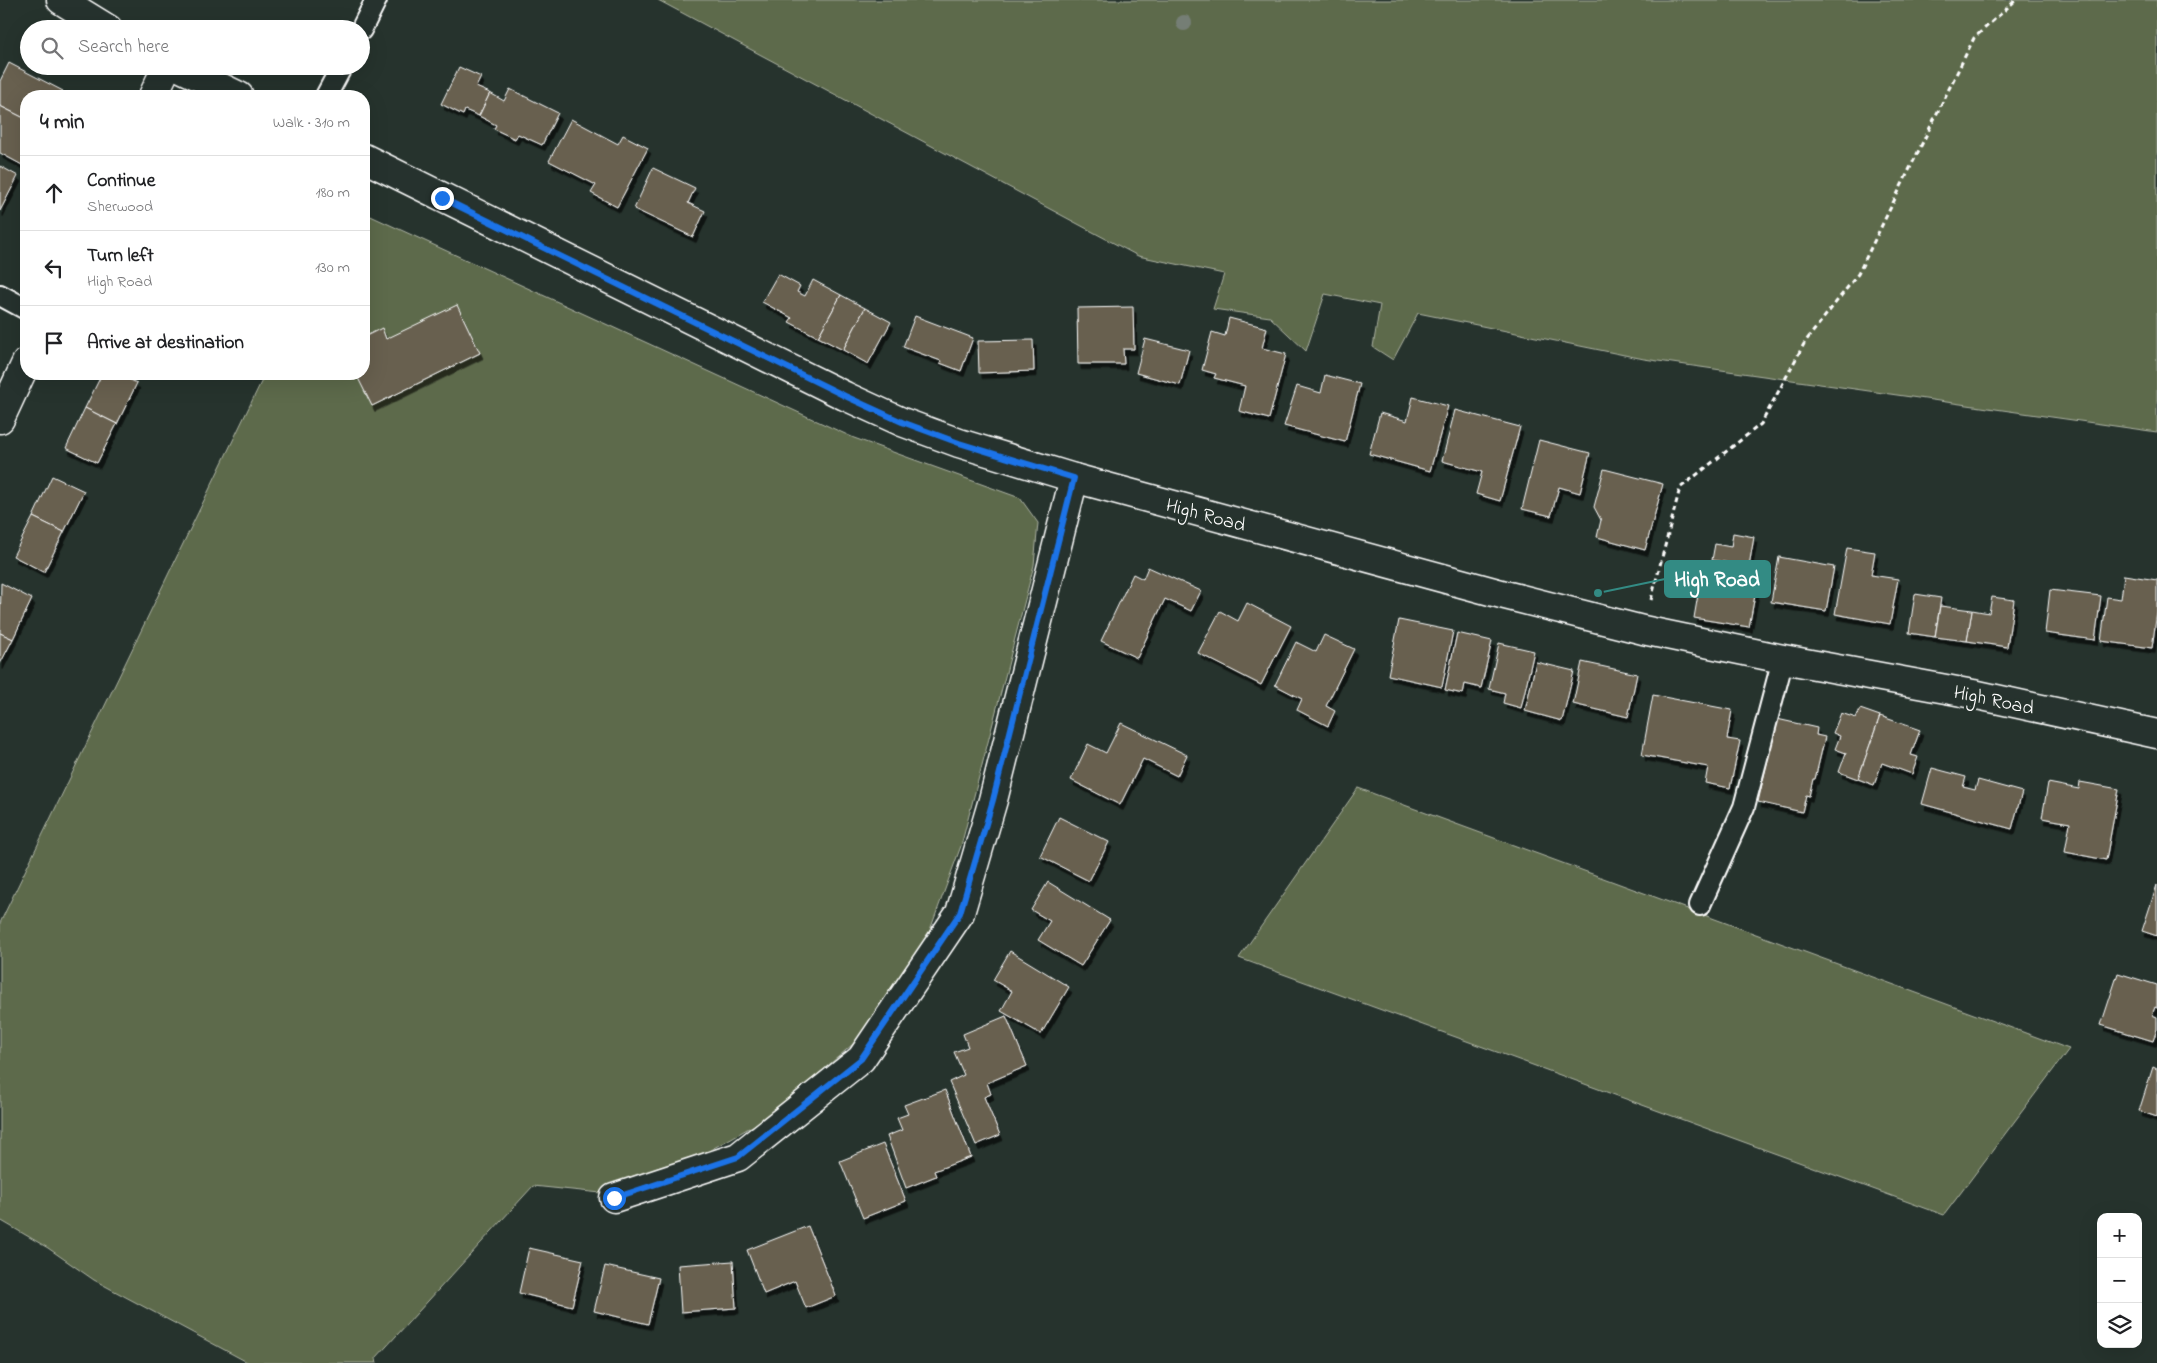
<!DOCTYPE html>
<html lang="en">
<head>
<meta charset="utf-8">
<style>
  :root { --surface:#fff; --page:#f2f2f2; --text:#202124; --muted:#757577; --line:#e0e0e0 }
  body { margin:0; font-family:"Indie Flower",sans-serif; background:var(--page); color:var(--text) }
  .controls { position:absolute; right:15px; bottom:15px; display:grid; overflow:hidden; border-radius:10px; box-shadow:0 5px 20px #0002 }
  .controls button { width:45px; height:45px; display:grid; place-items:center; padding:0; border:0; border-bottom:1px solid var(--line); background:var(--surface); color:var(--text); font:25px sans-serif }
  .stop { position:absolute; width:15px; height:15px; margin:-11px; border:4px solid #1a73e8; border-radius:50%; background:#fff }
  .stop.end { background:#1a73e8; border-color:#fff; box-shadow:0 1px 5px #0008 }
  .list { margin:0; padding:0; list-style:none }
  h2 { display:flex; justify-content:space-between; align-items:center; height:65px; margin:0; padding:0 20px; font-size:21px }
  h2 small { font-size:16px; font-weight:400; color:var(--muted) }
  .list li { display:grid; grid-template-columns:32px 1fr auto; gap:15px; align-items:center; box-sizing:border-box; height:75px; padding:0 20px; border-top:1px solid var(--line) }
  .list b { display:block; font-size:19px; white-space:nowrap }
  .list p { margin:0; font-size:16px; white-space:nowrap; color:var(--muted) }
  .list em { font-size:16px; font-style:normal; color:var(--muted) }
  .icon { flex:none; width:28px; height:28px; fill:none; stroke:currentColor; stroke-width:2; stroke-linecap:round; stroke-linejoin:round }
  .map { position:relative; flex:none; width:2157px; height:1363px; overflow:hidden }
  .search { position:absolute; background:var(--surface); box-shadow:0 5px 20px #0002; left:20px; top:20px; width:350px; height:55px; display:flex; align-items:center; gap:12px; box-sizing:border-box; padding:0 18px; border-radius:28px; color:var(--muted); font-size:19px }
  .panel { position:absolute; background:var(--surface); box-shadow:0 5px 20px #0002; left:20px; top:90px; width:350px; height:290px; border-radius:20px }
  .map>svg:first-child { display:block }
</style>
</head>
<body>
<div class="map">
<svg width="2157" height="1363" viewBox="0 0 2157 1363">
  <defs>
    <filter id="shadow"><feDropShadow dx="3" dy="5.5" stdDeviation="0" flood-color="#0009"/></filter>
  </defs>
  <rect width="100%" height="100%" fill="#26332d"/>
  <filter id="ink" filterUnits="userSpaceOnUse"><feTurbulence type="fractalNoise" baseFrequency=".02" numOctaves="2"/><feDisplacementMap in="SourceGraphic" scale="10" xChannelSelector="R" yChannelSelector="G"/><feConvolveMatrix kernelMatrix="1 2 1 2 8 2 1 2 1" color-interpolation-filters="sRGB"/></filter>
  <g filter="url(#ink)">
    <g fill="#5d6a4b" stroke="#aeb4a5">
      <path d="M658,0H2157V432L1644,359L1418,313L1393,360L1373,347L1380,305L1325,294L1306,351L1270,317L1213,309L1224,274L1138,256Z"/>
      <path d="M364,213L854,438L1020,498L1038,523L1034,565L961,846L920,957L853,1044L770,1116L698,1157L601,1193L533,1186L376,1358L377,1363H249L94,1280L48,1248L0,1220V923L265,374H364Z"/>
      <path d="M1358,788L2069,1049L1944,1215L1239,958Z"/>
    </g>
    <g fill="#676150" stroke="#fff" filter="url(#shadow)">
      <path d="M9,63L63,91L60,96H26V119L0,106V81Z"/>
      <path d="M459,67L481,77L476,87L490,93L479,116L465,110L463,115L441,104Z"/>
      <path d="M510,89L558,113L542,145L518,134L515,139L494,129L496,125L479,116L490,93L504,101Z"/>
      <path d="M0,106L26,119V162L24,166L0,153Z"/>
      <path d="M571,119L618,144L623,135L648,148L617,207L591,193L596,185L549,161Z"/>
      <path d="M0,166L18,176L0,211Z"/>
      <path d="M653,168L695,188L688,203L705,211L693,237L634,209Z"/>
      <path d="M778,274L800,286L797,292L805,296L813,280L841,295L818,337L789,322L792,318L762,302Z"/>
      <path d="M841,295L865,308L843,350L818,337Z"/>
      <path d="M457,305L480,353L372,406L356,374H364V337L382,328L386,339Z"/>
      <path d="M1133,307L1134,349H1123L1124,364H1078L1077,308Z"/>
      <path d="M865,308L891,322L868,364L843,350Z"/>
      <path d="M915,316L973,338L961,371L940,363L941,361L903,347Z"/>
      <path d="M1229,318L1267,328L1262,348L1286,354L1269,419L1239,411L1245,386L1214,378L1216,374L1202,370L1212,332L1225,336Z"/>
      <path d="M1145,339L1189,350L1180,385L1136,373Z"/>
      <path d="M1033,340L1034,371L979,373L978,341Z"/>
      <path d="M102,374H117L137,383L117,424L85,408Z"/>
      <path d="M1325,375L1360,384L1345,442L1284,426L1297,386L1321,393Z"/>
      <path d="M1413,397L1448,406L1430,471L1369,454L1380,413L1407,421Z"/>
      <path d="M85,408L117,424L97,463L66,448Z"/>
      <path d="M1455,410L1520,427L1500,501L1476,494L1482,472L1442,461Z"/>
      <path d="M1539,440L1590,453L1580,493L1559,487L1551,516L1522,509Z"/>
      <path d="M1604,469L1663,484L1645,550L1597,537L1601,520L1594,507Z"/>
      <path d="M52,476L84,491L64,532L33,517Z"/>
      <path d="M33,517L64,532L44,572L13,556Z"/>
      <path d="M1733,533L1754,537L1746,583L1750,584L1749,589L1756,590L1749,627L1694,618L1700,583L1709,585L1711,578L1727,581L1730,563L1712,560L1715,544L1731,547Z"/>
      <path d="M1847,548L1875,552L1871,575L1898,579L1890,624L1835,614Z"/>
      <path d="M1779,557L1834,567L1826,611L1771,602Z"/>
      <path d="M1148,567L1201,591L1191,611L1165,599L1137,658L1101,641L1133,574L1143,579Z"/>
      <path d="M2124,575L2157,580V612L2152,648L2101,641L2107,597L2121,599Z"/>
      <path d="M1,583L32,599L13,639L0,633Z"/>
      <path d="M2050,590L2101,596L2095,640L2045,633Z"/>
      <path d="M1915,594L1941,598L1935,637L1909,633Z"/>
      <path d="M1992,597L2014,600L2007,647L1967,641L1972,610L1989,613Z"/>
      <path d="M1247,603L1291,626L1261,685L1198,653L1220,611L1238,621Z"/>
      <path d="M1940,606L1972,610L1967,641L1935,637Z"/>
      <path d="M1399,620L1453,631L1442,687L1388,675Z"/>
      <path d="M0,633L13,639L0,664Z"/>
      <path d="M1457,633L1492,641L1481,688L1465,684L1463,694L1445,690Z"/>
      <path d="M1324,635L1354,649L1326,706L1335,711L1328,726L1297,710L1302,699L1275,685L1296,642L1316,652Z"/>
      <path d="M1499,643L1534,651L1521,708L1503,703L1505,693L1489,689Z"/>
      <path d="M1536,662L1574,671L1562,721L1525,711Z"/>
      <path d="M1582,662L1637,674L1628,717L1573,704Z"/>
      <path d="M1653,695L1732,710L1727,739L1740,741L1730,788L1705,783L1708,767L1642,755Z"/>
      <path d="M1860,709L1880,716L1858,779L1839,772L1846,753L1835,749L1840,736L1833,733L1841,713L1856,718Z"/>
      <path d="M1880,716L1920,730L1911,755L1918,757L1912,774L1882,763L1874,785L1858,779Z"/>
      <path d="M1777,719L1817,728L1816,735L1825,737L1815,779H1813L1809,796L1806,795L1802,812L1758,802Z"/>
      <path d="M1121,723L1187,755L1177,776L1143,759L1120,805L1071,780L1088,744L1106,753Z"/>
      <path d="M1932,768L1966,777L1963,787L1975,790L1978,780L2022,792L2012,829L1922,804Z"/>
      <path d="M2080,782L2119,789L2106,860L2065,852L2070,823L2042,818L2048,783L2079,789Z"/>
      <path d="M1059,817L1109,842L1089,881L1040,856Z"/>
      <path d="M1048,882L1110,920L1081,966L1038,940L1050,921L1031,910Z"/>
      <path d="M2157,885V936L2142,931Z"/>
      <path d="M1010,951L1069,987L1041,1034L1001,1011L1012,991L993,980Z"/>
      <path d="M2118,973L2157,985V1008L2155,1007L2152,1015L2157,1017V1029L2153,1041L2101,1025Z"/>
      <path d="M1006,1016L1027,1066L987,1083L991,1094L984,1097L1000,1135L976,1145L949,1082L964,1075L954,1052L968,1047L963,1034Z"/>
      <path d="M2153,1067L2157,1069V1117L2139,1111Z"/>
      <path d="M945,1090L971,1157L934,1171L936,1176L906,1188L887,1136L902,1130L897,1118L908,1114L904,1105Z"/>
      <path d="M883,1144L906,1201L863,1218L840,1161Z"/>
      <path d="M808,1226L836,1296L806,1308L795,1281L764,1294L747,1250Z"/>
      <path d="M529,1248L583,1260L572,1306L519,1293Z"/>
      <path d="M733,1261L736,1308L681,1312L678,1265Z"/>
      <path d="M605,1266L659,1278L648,1324L594,1311Z"/>
    </g>
    <g fill="none" stroke-linecap="round" stroke-linejoin="round">
      <defs>
        <g id="service">
          <path d="M361,30L376,0"/>
          <path d="M326,96L342,66"/>
          <path d="M0,295L26,309"/>
          <path d="M1700,905L1744,807L1783,659"/>
        </g>
        <g id="minor">
          <path d="M61,0L108,29"/>
          <path d="M177,66L239,96"/>
          <path d="M153,96L167,66"/>
          <path d="M364,158L845,396L902,422L959,443L1074,478L993,800L960,913L861,1059L738,1157L614,1198"/>
          <path d="M0,419L26,363"/>
        </g>
        <path id="tertiary" d="M1074,478L1505,595L1643,630L1783,659L1973,694L2157,734"/>
      </defs>
      <use href="#service" stroke="#fff" stroke-width="24"/>
      <use href="#minor" stroke="#fff" stroke-width="31"/>
      <use href="#tertiary" stroke="#fff" stroke-width="31"/>
      <path stroke="#fff" stroke-width="3" stroke-dasharray="5 4" stroke-linecap="butt" d="M1651,600L1680,488L1761,424L1805,342L1858,274L1974,38L2016,0"/>
      <use href="#service" stroke="#26332d" stroke-width="20"/>
      <use href="#minor" stroke="#26332d" stroke-width="28"/>
      <use href="#tertiary" stroke="#26332d" stroke-width="28"/>
    </g>
    <circle fill="#757e74" cx="1184" cy="23" r="8"/>
  </g>
  <g fill="none" stroke-linecap="round" stroke-linejoin="round" filter="url(#ink)">
    <path stroke="#1a73e8" stroke-width="6" d="M442,198L845,396L902,422L959,443L1074,478L993,800L960,913L861,1059L738,1157L614,1198"/>
  </g>
  <g text-anchor="middle" stroke-width="5" stroke-linejoin="round" paint-order="stroke">
    <g font-size="20" fill="#fff" stroke="#26332d">
      <text transform="translate(1206 514) rotate(15)" y="7">High Road</text>
      <text transform="translate(1994 699) rotate(12)" y="7">High Road</text>
    </g>
  </g>
  <path fill="none" stroke="#338b84" stroke-width="2" d="M1598 593L1665 579"/>
  <circle fill="#338b84" stroke="#26332d" stroke-width="2" cx="1598" cy="593" r="5"/>
  <rect fill="#338b84" stroke="#338b84" stroke-width="2" x="1665" y="561" width="105" height="36" rx="5"/>
  <g font-size="21" text-anchor="middle" font-weight="bold" fill="#fff">
    <text x="1717" y="586">High Road</text>
  </g>
</svg>
<div class="controls">
<button>+</button>
<button>−</button>
<button><svg class="icon" aria-label="layers" viewBox="0 0 24 24"><path d="M12 4l9 5-9 5-9-5zM3 14l9 5 9-5"/></svg></button>
</div>
<div class="stop" style="left:614px;top:1198px"></div>
<div class="stop end" style="left:442px;top:198px"></div>
<div class="search"><svg class="icon" aria-label="search" viewBox="0 0 24 24"><circle cx="10" cy="10" r="6"/><path d="M15 15l6 6"/></svg>Search here</div>
<section class="panel">
<h2>4 min<small>Walk · 310 m</small></h2>
<ul class="list">
<li><svg class="icon" aria-label="ahead" viewBox="0 0 24 24"><path d="M12 20V5M6 11l6-6 6 6"/></svg><div><b>Continue</b><p>Sherwood</p></div><em>180 m</em></li>
<li><svg class="icon" aria-label="left" viewBox="0 0 24 24"><path d="M17 20v-9H6M10 6l-5 5 5 5"/></svg><div><b>Turn left</b><p>High Road</p></div><em>130 m</em></li>
<li><svg class="icon" aria-label="arrive" viewBox="0 0 24 24"><path d="M6 21V4h12l-3 4 3 4H6"/></svg><div><b>Arrive at destination</b></div></li>
</ul>
</section>
</div>
</body>
</html>
